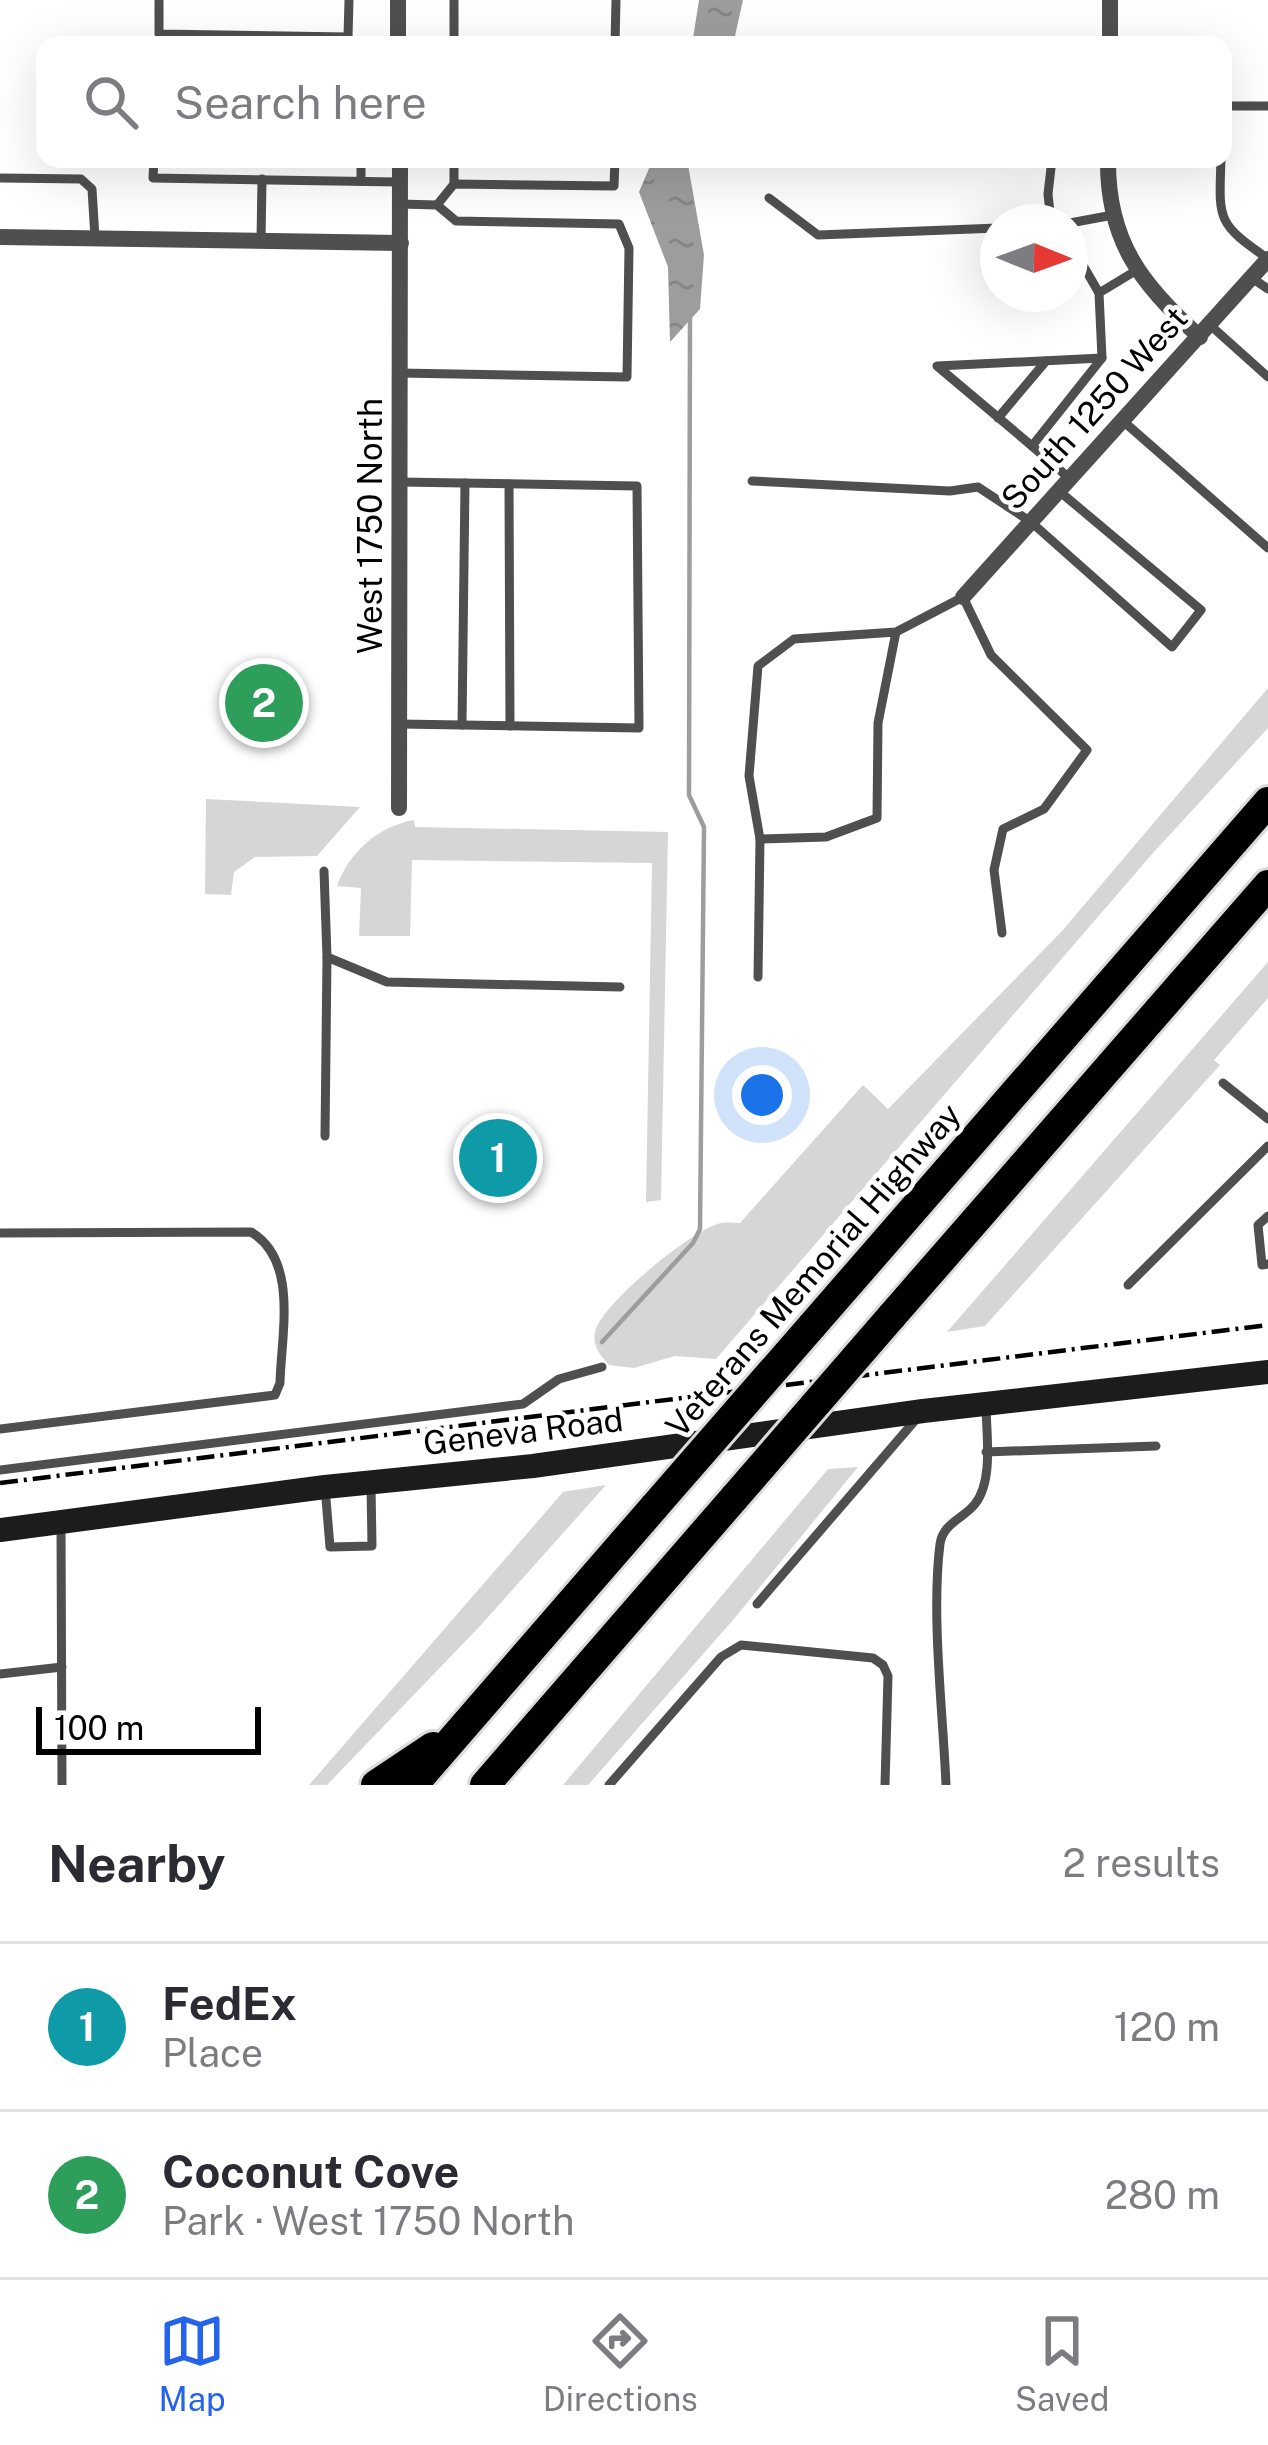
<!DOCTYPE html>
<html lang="en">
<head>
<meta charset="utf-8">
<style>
  :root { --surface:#fff; --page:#f7f7f7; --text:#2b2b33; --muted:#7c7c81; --line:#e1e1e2; --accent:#2563eb }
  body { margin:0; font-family:"Public Sans",sans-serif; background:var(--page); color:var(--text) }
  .compass { position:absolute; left:980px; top:204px; width:108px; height:108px; border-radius:50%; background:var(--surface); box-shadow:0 12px 48px #0002; rotate:91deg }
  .scale { position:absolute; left:36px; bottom:30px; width:225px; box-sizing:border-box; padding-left:12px; border:6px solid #000; border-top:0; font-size:33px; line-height:42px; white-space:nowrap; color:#000; -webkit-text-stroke:9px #fff; paint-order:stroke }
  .you { position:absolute; left:762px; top:1095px; width:42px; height:42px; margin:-30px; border:9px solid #fff; border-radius:50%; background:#1a73e8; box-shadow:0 0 0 18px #1a73e833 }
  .badge { display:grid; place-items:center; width:78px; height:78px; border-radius:50%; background:var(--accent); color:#fff; font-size:39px; font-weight:700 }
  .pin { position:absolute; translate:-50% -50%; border:6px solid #fff; box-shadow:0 3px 12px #0006 }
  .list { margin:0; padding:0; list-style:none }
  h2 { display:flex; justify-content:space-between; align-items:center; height:156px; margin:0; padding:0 48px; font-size:51px }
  h2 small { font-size:39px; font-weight:400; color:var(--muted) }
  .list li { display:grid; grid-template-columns:78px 1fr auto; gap:36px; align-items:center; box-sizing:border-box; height:168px; padding:0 48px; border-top:3px solid var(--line) }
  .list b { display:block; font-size:45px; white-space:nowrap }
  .list p { margin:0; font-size:39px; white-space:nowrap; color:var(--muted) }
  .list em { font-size:39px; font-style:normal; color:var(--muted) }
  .icon { flex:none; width:66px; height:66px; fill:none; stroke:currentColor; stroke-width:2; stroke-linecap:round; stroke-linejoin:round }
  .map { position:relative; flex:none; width:1268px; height:1785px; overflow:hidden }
  .search { position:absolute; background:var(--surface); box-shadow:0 12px 48px #0002; left:36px; right:36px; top:36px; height:132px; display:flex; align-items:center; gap:30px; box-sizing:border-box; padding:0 42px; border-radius:24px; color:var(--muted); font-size:45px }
  .sheet { height:492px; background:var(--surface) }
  nav { display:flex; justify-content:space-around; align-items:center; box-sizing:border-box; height:168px; border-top:3px solid var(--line); background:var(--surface); font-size:33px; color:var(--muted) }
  nav a { display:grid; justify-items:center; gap:6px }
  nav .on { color:var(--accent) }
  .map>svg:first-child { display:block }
</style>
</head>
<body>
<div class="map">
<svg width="1268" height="1785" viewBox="0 0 1268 1785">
  <defs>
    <pattern id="water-ripples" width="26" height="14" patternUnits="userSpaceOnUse" patternTransform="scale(3)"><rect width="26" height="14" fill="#9d9d9d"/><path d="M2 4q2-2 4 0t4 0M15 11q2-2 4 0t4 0" fill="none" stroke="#858585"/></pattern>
  </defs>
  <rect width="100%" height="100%" fill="#fff"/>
  <g fill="#d6d6d6">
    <path d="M1268,688V728L1153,853L716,1359L675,1356L634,1368L609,1365C600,1355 592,1346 595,1332C601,1304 693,1229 721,1223C727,1222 734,1223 740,1223L863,1085L888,1109L1062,931Z"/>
    <path d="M206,799L360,807L317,856L255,857L234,872L231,895L205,894Z"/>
    <path d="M414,820L415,827L668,832L661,1200L646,1202L652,863L412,860L410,936H359L361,888L337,886C349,852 379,826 414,820Z"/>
    <path d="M1268,962V998L1214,1060L1220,1065L985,1326L947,1332Z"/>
    <path d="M858,1467L733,1620L588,1785H563L828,1469Z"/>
    <path d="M606,1485L481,1625L327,1785H309L563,1492Z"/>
  </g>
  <g fill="url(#water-ripples)">
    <path d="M699,0H743L733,45H692Z"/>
    <path d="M653,159H687L704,255L700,309L670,342L668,267L639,192Z"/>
  </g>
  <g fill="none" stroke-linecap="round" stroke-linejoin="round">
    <path stroke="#9d9d9d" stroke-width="4.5" d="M602,1342L693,1243L700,1229L704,827L689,795L690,314"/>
    <defs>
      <g id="motorway">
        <path d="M891,1317L1268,885"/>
        <path d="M811,1327L1268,802"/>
        <path d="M376,1785L433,1747"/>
        <path d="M413,1785L655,1506"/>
        <path d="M485,1785L735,1497"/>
      </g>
    </defs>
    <use href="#motorway" stroke="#dbdbdb" stroke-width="36"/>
    <g stroke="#4f4f4f" stroke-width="9">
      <path d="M159,0V34L348,37L349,0"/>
      <path d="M454,45V0"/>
      <path d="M615,45L616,0"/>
      <path d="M1224,106H1268"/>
      <path d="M154,159L153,178L399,182"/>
      <path d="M1221,159C1219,219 1216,223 1267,258"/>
      <path d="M0,178L81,179L92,189L95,238"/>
      <path d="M361,181V159"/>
      <path d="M454,184V159"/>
      <path d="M769,198L818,235L998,228"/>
      <path d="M400,204L437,205L456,221L619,224L629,248L627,377L400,373"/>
      <path d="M437,205L454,184L614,186L615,159"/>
      <path d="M1051,222L1048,194L1052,159"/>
      <path d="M1070,223L1113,215"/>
      <path d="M261,240L262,179"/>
      <path d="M1084,267L1099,293"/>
      <path d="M1252,278L1268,289"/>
      <path d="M1210,325L1268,377"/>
      <path d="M998,418L1046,361"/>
      <path d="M1123,421L1268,548"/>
      <path d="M1032,446L937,366L1102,358"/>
      <path d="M1069,478L1032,446L1102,358L1099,293L1137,270"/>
      <path d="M752,481L950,491L978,487L1031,522L1172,647L1201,610L1059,491"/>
      <path d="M509,484L510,726"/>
      <path d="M896,632L878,723L877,818L826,837L760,839L749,776L758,666L794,639L896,632L963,597L991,655L1087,750L1044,809L1003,829L994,870L1002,933"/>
      <path d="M399,724L639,728L637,486L400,482"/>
      <path d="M462,725L465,483"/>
      <path d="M324,871L327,957L387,982L620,987"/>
      <path d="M758,977L760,839"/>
      <path d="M1223,1083L1268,1119"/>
      <path d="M325,1136L327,957"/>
      <path d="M1268,1216L1258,1225L1262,1265L1268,1264"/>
      <path d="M0,1233L251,1232C299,1260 281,1336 280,1383L275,1395L0,1429"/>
      <path d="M1128,1285L1268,1146"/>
      <path d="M986,1452L1156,1446"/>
      <path d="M0,1470L523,1404L559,1379L602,1367"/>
      <path d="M325,1487L330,1547L372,1546L371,1486"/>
      <path d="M61,1523L62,1785"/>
      <path d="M757,1604L918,1417"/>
      <path d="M0,1674L62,1667"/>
      <path d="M609,1785L721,1657L741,1645L873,1658L883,1665L888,1676L885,1785"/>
      <path d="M946,1785C943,1712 931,1615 940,1544C943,1523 963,1519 975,1504C994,1480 986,1433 986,1404"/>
    </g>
    <g stroke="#4f4f4f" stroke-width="16">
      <path d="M398,45V0"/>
      <path d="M1110,45V0"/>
      <path d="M1108,159C1107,240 1141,285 1200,337"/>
      <path d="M0,237L401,243"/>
      <path d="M963,597L1268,259"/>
      <path d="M399,808L400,159"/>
    </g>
    <path stroke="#1c1c1c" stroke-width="24" d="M0,1530L325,1487L533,1466L923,1411L1268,1372"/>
    <use href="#motorway" stroke="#000" stroke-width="30"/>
    <path stroke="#000" stroke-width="4.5" stroke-dasharray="18 6 3 6" stroke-linecap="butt" d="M0,1483L1268,1325"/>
    <defs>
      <g id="motorway-bridge">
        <path d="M735,1497L891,1317"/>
        <path d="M655,1506L811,1327"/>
      </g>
    </defs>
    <use href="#motorway-bridge" stroke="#dbdbdb" stroke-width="36" stroke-linecap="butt"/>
    <use href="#motorway-bridge" stroke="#000" stroke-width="30"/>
  </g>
  <g text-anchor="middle" stroke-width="9" stroke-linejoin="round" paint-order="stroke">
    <g font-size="33" fill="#000" stroke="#fff">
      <text transform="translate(1094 408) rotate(-48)" y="12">South 1250 West</text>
      <text transform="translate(370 526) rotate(-90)" y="12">West 1750 North</text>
      <text transform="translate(813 1270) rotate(-49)" y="12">Veterans Memorial Highway</text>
      <text transform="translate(523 1431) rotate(-7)" y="12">Geneva Road</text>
    </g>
  </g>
</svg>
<svg class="compass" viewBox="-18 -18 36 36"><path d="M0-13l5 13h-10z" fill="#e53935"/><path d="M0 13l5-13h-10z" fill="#7c7c81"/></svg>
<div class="scale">100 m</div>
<div class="you"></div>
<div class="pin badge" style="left:498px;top:1158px;background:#0f9aa8">1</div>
<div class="pin badge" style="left:264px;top:703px;background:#2e9e5b">2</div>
<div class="search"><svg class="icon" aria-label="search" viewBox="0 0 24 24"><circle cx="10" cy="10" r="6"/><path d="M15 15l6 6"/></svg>Search here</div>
</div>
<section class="sheet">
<h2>Nearby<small>2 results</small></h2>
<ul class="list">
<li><span class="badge" style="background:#0f9aa8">1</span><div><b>FedEx</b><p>Place</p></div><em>120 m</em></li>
<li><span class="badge" style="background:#2e9e5b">2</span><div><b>Coconut Cove</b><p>Park · West 1750 North</p></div><em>280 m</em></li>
</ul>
</section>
<nav>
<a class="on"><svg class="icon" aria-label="map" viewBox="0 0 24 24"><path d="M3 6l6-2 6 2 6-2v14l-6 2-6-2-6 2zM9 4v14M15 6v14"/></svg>Map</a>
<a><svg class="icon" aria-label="directions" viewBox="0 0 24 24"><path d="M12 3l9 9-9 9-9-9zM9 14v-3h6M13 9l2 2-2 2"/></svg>Directions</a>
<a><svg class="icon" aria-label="saved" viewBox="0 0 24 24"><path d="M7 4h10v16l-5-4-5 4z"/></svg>Saved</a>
</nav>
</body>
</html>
